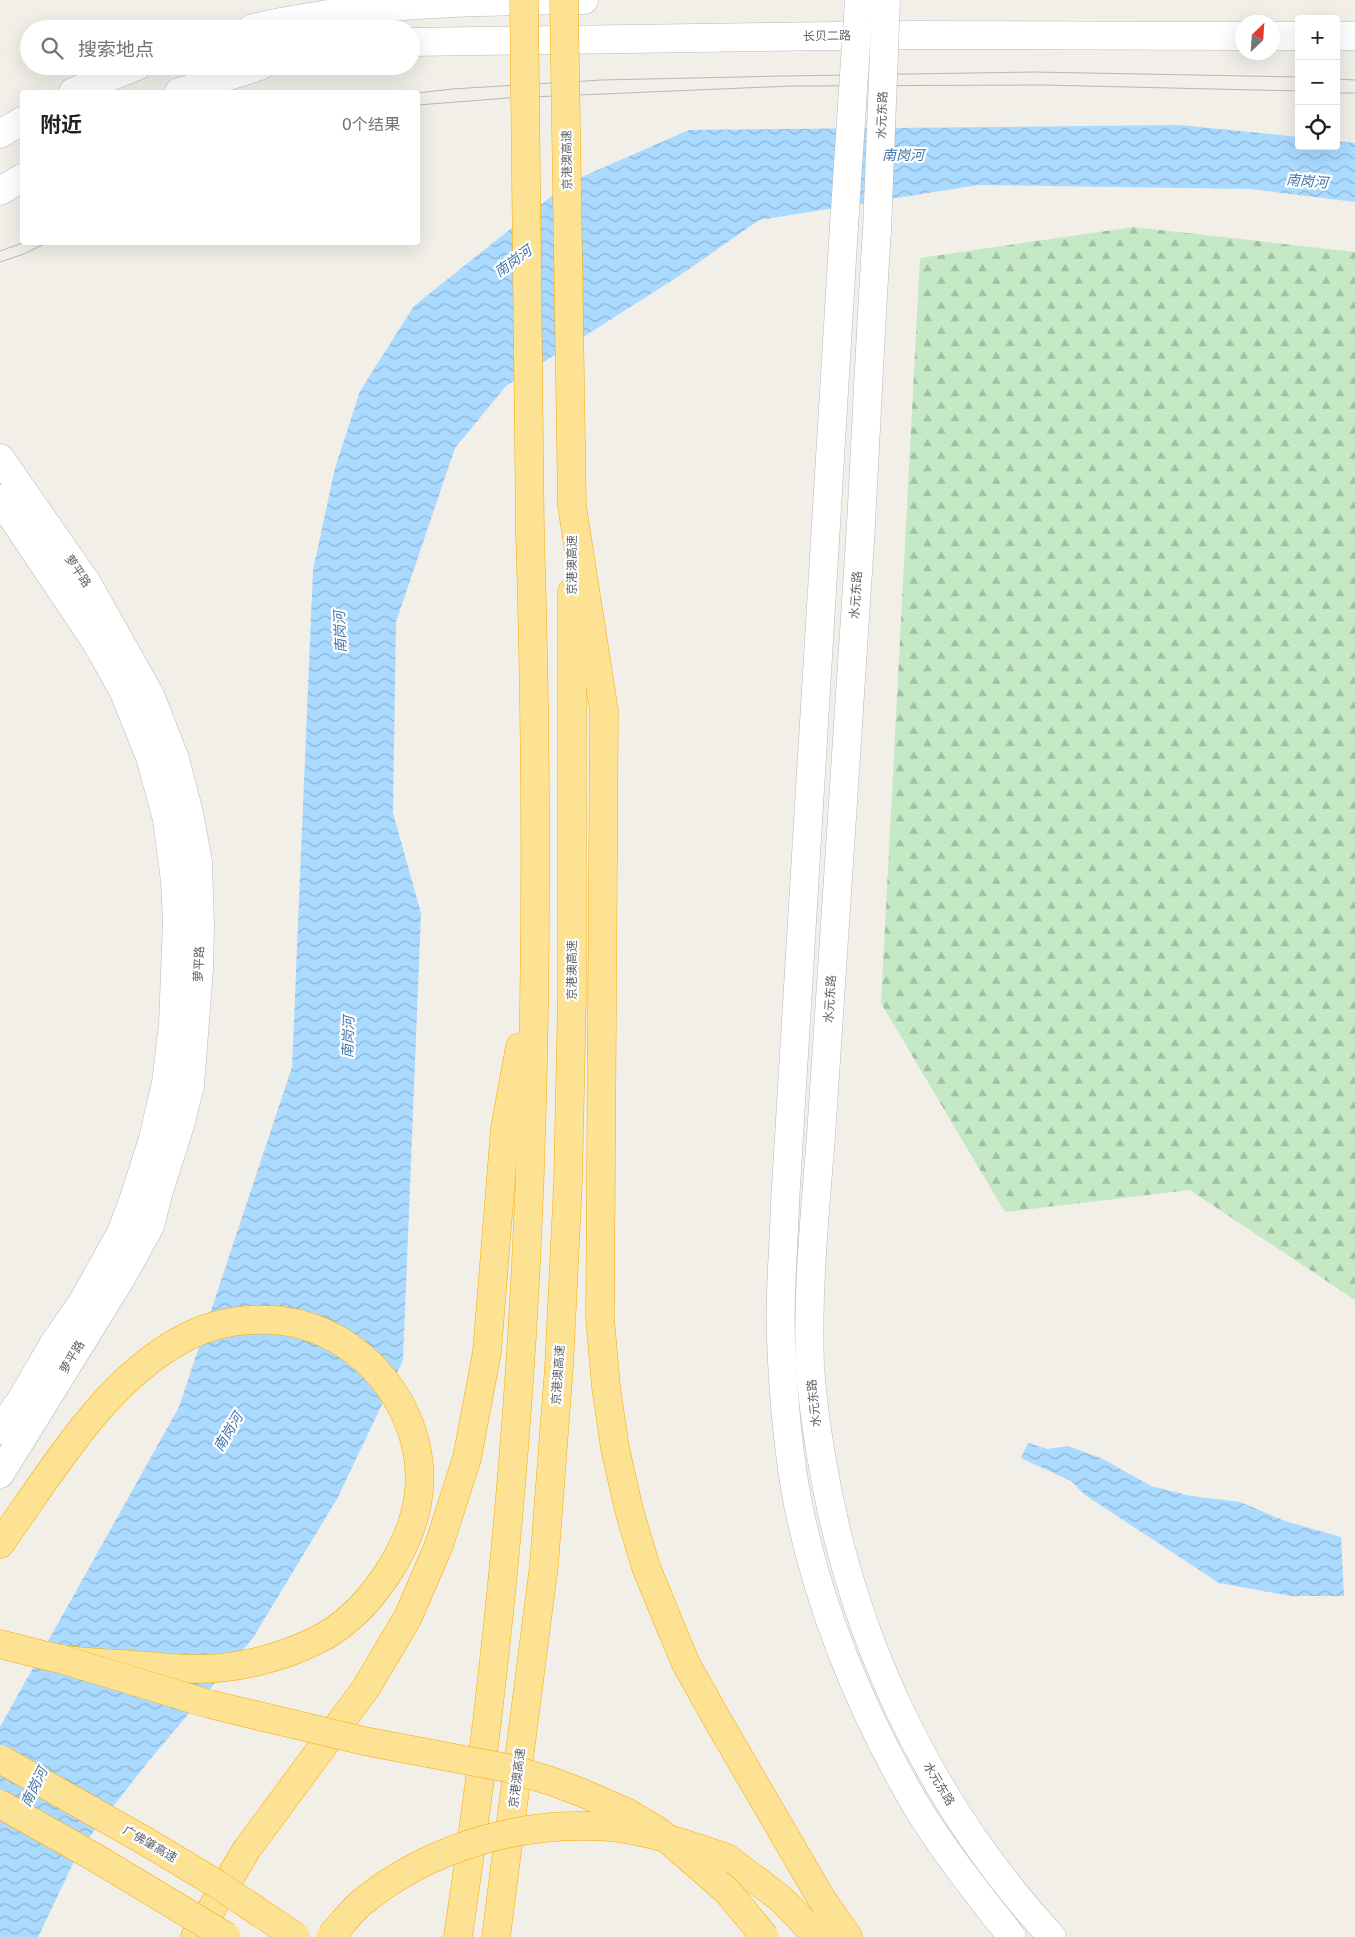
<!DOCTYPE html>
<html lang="zh">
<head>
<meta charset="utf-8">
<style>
  :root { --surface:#fff; --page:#f2f2f2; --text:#202124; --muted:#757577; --line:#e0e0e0 }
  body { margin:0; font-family:"DejaVu Sans","Noto Sans SC",sans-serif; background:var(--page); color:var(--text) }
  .controls { position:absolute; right:15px; top:15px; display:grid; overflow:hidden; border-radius:5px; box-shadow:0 5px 20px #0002 }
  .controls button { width:45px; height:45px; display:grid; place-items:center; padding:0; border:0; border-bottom:1px solid var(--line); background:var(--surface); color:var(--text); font:25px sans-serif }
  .compass { position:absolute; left:1235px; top:15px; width:45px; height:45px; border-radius:50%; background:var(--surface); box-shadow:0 5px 20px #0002; rotate:25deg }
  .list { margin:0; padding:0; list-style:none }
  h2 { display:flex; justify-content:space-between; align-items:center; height:65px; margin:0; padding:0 20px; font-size:21px }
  h2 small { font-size:16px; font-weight:400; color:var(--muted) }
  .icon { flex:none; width:28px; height:28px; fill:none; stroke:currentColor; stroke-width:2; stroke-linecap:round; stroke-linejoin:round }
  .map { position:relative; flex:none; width:1355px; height:1937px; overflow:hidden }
  .search { position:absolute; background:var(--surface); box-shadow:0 5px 20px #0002; left:20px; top:20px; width:400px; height:55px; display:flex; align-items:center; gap:12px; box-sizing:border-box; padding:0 18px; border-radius:28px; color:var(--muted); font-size:19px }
  .panel { position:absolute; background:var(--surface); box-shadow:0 5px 20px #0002; left:20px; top:90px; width:400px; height:155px; border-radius:5px }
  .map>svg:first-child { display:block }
</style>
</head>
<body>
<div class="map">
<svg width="1355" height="1937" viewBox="0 0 1355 1937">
  <defs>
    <pattern id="forest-firs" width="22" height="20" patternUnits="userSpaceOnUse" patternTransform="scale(1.25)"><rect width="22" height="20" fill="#c5e8c5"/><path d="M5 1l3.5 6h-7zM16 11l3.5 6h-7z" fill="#a3c0a4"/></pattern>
    <pattern id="water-waves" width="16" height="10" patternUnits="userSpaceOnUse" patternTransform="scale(1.25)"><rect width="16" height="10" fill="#aadaff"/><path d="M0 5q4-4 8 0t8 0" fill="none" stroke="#8eb4d2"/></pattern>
  </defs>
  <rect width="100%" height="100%" fill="#f1efe8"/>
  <path fill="url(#forest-firs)" d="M1134,227L1355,252V1300L1190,1190L1005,1212L881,1003L920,258Z"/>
  <g fill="url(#water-waves)">
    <path d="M1179,125L1299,137V146H1336V141L1355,143V202L1251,189L978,185L759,220L679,276L506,386L455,448L396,622L393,813L421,913L403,1360L337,1499L253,1638L147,1763L80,1849L38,1937H0V1727L179,1407L292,1067L313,570L335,468L360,391L414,306L568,183L689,130Z"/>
    <path d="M1028,1443L1048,1449L1068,1446L1101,1458L1151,1486L1191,1496L1240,1502L1285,1521L1341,1537L1344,1596H1291L1219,1583L1085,1495L1071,1481L1021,1458Z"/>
  </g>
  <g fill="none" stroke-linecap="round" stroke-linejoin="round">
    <defs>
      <g id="secondary">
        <path d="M251,29C274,22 298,19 322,15C409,2 496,1 584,0"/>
        <path d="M1272,36H1299"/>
        <path d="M1336,36H1355"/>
        <path d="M411,42L912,35L1242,36"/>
        <path d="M73,92L137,66"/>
        <path d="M179,92L260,66"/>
        <path d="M0,134L22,121"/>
        <path d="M0,191L22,178"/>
        <path d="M844,226L785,1203C784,1248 779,1293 781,1338C783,1391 788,1452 798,1504C819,1608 861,1710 914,1802C942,1849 978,1894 1012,1937"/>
        <path d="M877,230C870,334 866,437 860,541C853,653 845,766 838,878C833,964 827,1050 821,1136C815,1212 807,1290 810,1367C812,1396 816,1426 821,1455C850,1635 928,1802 1052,1937"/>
        <path d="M0,458L87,583L150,695L175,759L189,813L198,862L200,926L199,969L190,1085L180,1125L158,1194L150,1226L120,1280L0,1474"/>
        <path d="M0,499L96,642L124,692L150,757L167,819L175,881L177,922L173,1025L166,1083L153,1139L132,1204L121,1233L82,1303L53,1345L21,1400L0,1430"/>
      </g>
      <g id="highway">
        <path d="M572,506L604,711L600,1318L606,1387L615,1448L629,1510L646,1567L666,1616L686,1664L718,1721L821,1898L848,1937"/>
        <path d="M0,1544C51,1473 102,1384 179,1341C212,1322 247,1317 283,1321C363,1331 426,1410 419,1490C414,1547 368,1615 317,1640C281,1658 238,1669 197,1669C176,1669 155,1666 134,1665C110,1663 85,1663 61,1659C40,1655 20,1649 0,1644"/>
        <path d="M727,1858L781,1899L818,1937"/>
        <path d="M195,1937L247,1849L366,1688L408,1617L439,1545L467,1458L487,1352L505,1128L520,1047"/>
        <path d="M458,1937C499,1663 525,1383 532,1106C537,915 536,724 530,533"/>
        <path d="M496,1937L544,1565L559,1367L568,1182L572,996V592"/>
      </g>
    </defs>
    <use href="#secondary" stroke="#b6babf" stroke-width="29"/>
    <use href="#highway" stroke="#f9ab00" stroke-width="29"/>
    <use href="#secondary" stroke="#fff" stroke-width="28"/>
    <use href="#highway" stroke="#fde293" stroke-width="28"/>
    <g stroke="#b6b7b8" stroke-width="1">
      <path d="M1336,79L1355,80"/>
      <path d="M418,93L452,89L602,80L784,76L1034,72L1299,77"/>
      <path d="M1336,93H1355"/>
      <path d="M418,105L508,98L791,86L1043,85L1299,91"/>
      <path d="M0,251L25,242"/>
      <path d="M0,262L24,254L48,242"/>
    </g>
    <defs>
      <g id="secondary-bridge">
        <path d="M844,226L859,0"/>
        <path d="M877,230L886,0"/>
      </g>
      <g id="highway-bridge">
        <path d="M524,0L530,533"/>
        <path d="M564,0L572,506"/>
        <path d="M61,1659L209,1704L364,1741L507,1768L551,1781L585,1794L626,1812L658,1831L727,1891L765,1937"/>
        <path d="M0,1759L147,1842L217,1884L296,1937"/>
        <path d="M0,1804L96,1858L227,1937"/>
        <path d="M330,1937C340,1926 350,1913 361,1903C429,1847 522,1820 610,1827C650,1831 689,1845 727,1858"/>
      </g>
    </defs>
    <use href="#secondary-bridge" stroke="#b6babf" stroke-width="29" stroke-linecap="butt"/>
    <use href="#highway-bridge" stroke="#f9ab00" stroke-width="29" stroke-linecap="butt"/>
    <use href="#secondary-bridge" stroke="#fff" stroke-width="28"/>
    <use href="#highway-bridge" stroke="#fde293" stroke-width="28"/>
  </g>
  <g text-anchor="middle" stroke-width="4.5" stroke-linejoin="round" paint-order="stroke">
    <g font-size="12" fill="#5f6368" stroke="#fff">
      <text transform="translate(827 36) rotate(-1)" y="4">长贝二路</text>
      <text transform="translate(882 115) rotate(-88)" y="4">水元东路</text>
      <text transform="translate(567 160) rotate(-91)" y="4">京港澳高速</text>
      <text transform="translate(572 565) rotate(-90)" y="4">京港澳高速</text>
      <text transform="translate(78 571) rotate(56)" y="4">萝平路</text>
      <text transform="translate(856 595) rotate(-86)" y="4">水元东路</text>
      <text transform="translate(199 964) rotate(-88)" y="4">萝平路</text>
      <text transform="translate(572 970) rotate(-90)" y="4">京港澳高速</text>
      <text transform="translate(830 999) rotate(-86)" y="4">水元东路</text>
      <text transform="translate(72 1357) rotate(-59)" y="4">萝平路</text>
      <text transform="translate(558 1375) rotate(-86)" y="4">京港澳高速</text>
      <text transform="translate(814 1403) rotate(-96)" y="4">水元东路</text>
      <text transform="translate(517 1778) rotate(-83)" y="4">京港澳高速</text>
      <text transform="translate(939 1784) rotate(59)" y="4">水元东路</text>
      <text transform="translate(150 1844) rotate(30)" y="4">广佛肇高速</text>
    </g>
    <g font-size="14" font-style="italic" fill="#4174aa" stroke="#fff">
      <text x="903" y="160">南岗河</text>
      <text transform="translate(1307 181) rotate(5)" y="5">南岗河</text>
      <text transform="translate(513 261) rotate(-36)" y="5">南岗河</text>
      <text transform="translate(340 632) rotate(-93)" y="5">南岗河</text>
      <text transform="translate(348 1037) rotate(-88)" y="5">南岗河</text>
      <text transform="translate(228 1432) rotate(-59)" y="5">南岗河</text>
      <text transform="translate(34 1787) rotate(-64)" y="5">南岗河</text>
    </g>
  </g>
</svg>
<div class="controls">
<button>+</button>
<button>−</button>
<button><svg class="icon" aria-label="locate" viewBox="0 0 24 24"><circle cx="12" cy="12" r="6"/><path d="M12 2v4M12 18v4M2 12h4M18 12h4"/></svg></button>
</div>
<svg class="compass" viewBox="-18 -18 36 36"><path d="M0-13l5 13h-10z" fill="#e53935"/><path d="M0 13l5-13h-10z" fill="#757577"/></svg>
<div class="search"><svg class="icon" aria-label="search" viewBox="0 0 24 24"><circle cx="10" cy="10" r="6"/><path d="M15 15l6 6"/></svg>搜索地点</div>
<section class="panel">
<h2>附近<small>0个结果</small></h2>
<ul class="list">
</ul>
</section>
</div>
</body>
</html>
